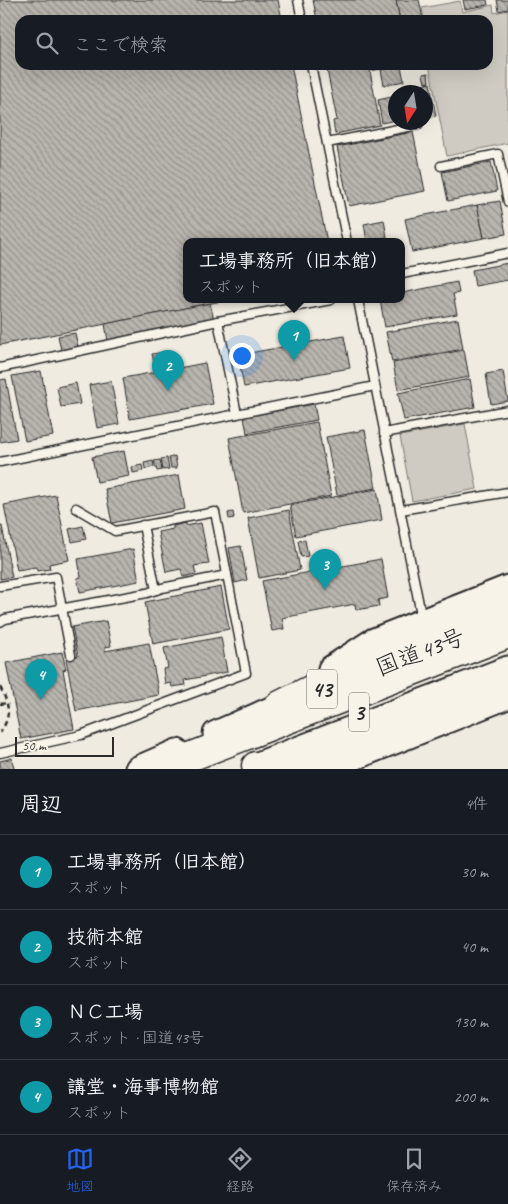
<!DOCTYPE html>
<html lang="ja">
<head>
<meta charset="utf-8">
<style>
  :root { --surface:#171b24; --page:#20242c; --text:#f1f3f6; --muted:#9ea1a6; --line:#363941; --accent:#2563eb }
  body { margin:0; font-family:Caveat,"Klee One",sans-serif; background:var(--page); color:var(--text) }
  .compass { position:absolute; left:388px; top:85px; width:45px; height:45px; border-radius:50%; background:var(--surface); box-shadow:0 5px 20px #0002; rotate:192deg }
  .scale { position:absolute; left:15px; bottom:12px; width:99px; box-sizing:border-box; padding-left:5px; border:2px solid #2b2b2b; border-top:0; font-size:14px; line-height:18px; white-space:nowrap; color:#2b2b2b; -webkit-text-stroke:4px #f7f3e8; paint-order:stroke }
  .you { position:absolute; left:241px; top:355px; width:18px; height:18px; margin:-12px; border:4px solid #fff; border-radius:50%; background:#1a73e8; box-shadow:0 0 0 8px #1a73e833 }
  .badge { display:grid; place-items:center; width:32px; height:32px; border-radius:50%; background:var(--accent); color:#fff; font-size:16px; font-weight:700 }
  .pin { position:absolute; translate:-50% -41px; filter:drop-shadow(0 1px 2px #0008) }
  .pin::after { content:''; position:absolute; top:26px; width:18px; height:15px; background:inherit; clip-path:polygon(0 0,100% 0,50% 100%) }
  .popup { position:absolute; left:183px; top:238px; width:222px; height:65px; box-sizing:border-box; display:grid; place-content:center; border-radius:10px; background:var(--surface); filter:drop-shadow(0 1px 4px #0005); font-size:16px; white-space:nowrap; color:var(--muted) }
  .popup b { font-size:19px; color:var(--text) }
  .popup::after { content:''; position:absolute; left:50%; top:100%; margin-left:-10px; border:10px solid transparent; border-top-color:var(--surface) }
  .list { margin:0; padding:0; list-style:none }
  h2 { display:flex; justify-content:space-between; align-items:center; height:65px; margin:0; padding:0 20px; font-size:21px }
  h2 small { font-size:16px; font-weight:400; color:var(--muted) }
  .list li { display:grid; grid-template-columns:32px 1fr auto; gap:15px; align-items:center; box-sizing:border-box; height:75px; padding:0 20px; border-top:1px solid var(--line) }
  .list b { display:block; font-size:19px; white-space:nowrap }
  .list p { margin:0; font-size:16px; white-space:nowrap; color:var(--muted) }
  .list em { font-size:16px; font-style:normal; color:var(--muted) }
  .icon { flex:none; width:28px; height:28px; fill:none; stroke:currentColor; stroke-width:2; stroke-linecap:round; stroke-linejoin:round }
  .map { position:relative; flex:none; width:508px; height:769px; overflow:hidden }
  .search { position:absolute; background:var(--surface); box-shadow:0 5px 20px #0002; left:15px; right:15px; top:15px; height:55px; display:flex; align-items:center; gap:12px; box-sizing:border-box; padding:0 18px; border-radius:15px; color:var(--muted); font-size:19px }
  .sheet { height:365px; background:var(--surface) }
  nav { display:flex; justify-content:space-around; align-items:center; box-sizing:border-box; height:70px; border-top:1px solid var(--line); background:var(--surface); font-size:14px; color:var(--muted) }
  nav a { display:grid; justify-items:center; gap:2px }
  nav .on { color:var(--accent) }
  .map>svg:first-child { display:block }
</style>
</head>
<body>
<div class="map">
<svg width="508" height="769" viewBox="0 0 508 769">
  <defs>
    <pattern id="building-back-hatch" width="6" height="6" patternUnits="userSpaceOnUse" patternTransform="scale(1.25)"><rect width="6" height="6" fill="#b8b5ae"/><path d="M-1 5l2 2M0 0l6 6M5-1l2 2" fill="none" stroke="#96938e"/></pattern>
  </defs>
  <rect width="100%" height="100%" fill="#efebe0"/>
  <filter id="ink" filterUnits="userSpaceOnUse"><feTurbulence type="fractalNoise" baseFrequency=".02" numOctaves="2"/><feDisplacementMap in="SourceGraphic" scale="10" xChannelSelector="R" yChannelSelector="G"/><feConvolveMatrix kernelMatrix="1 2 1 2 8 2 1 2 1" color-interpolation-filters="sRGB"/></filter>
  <g filter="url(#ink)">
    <g fill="#cfcbc2" stroke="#7d7b76">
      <path d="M460,1L462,12L493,5L494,13L508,10V143L447,156L429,65H488V20H424L422,8Z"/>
      <path d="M465,424L477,489L412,501L400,436Z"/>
    </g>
    <g fill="url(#building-back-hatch)" stroke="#2b2b2b">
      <path d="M0,0H278L282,20H20V65H291L327,242H186V300H227L0,345Z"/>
      <path d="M313,0H396L400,20H317Z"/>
      <path d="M396,0H419L423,19L400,20Z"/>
      <path d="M463,0H487L488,5L465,9Z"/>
      <path d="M497,0H508V9L499,11Z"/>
      <path d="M326,65H402L370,71L380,125L335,134L333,121L337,120Z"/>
      <path d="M401,66L404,81L384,85L381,70Z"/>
      <path d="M428,73L429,82L425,83L423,74Z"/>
      <path d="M412,83L413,89L406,90L405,84Z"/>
      <path d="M430,83L436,116L426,118V92H420L419,86Z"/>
      <path d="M396,96V120L382,123L378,100Z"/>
      <path d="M413,132L425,191L349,206L337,147Z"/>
      <path d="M491,162L497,191L448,201L442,172Z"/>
      <path d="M500,201L506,234L484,238L477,205Z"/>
      <path d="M477,205L484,238L412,252L405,219Z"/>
      <path d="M384,220L387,237L367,241L364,224Z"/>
      <path d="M508,263V280L475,286L472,270Z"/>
      <path d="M457,282L459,293L453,294L457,314L385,327L380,300H402V293Z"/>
      <path d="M210,303L214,320L108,341L105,324Z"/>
      <path d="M458,319L463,349L392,362L386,332Z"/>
      <path d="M75,333L78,347L61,350L58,336Z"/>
      <path d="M344,336L350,368L244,387L238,355Z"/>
      <path d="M464,350L469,377L398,390L393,363Z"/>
      <path d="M165,352L168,370L205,363L213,404L130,419L123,378L156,372L152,354Z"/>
      <path d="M41,371L53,436L25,441L12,376Z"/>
      <path d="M503,371L508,401L491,404L486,374Z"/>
      <path d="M6,379L17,439L0,442V380Z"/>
      <path d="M470,379L475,407L404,420L398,393Z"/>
      <path d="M111,381L119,424L97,428L89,385Z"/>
      <path d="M76,383L80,404L61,407L57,387Z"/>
      <path d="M314,404L317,420L247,433L244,417Z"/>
      <path d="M317,422L331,496L243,513L229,438Z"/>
      <path d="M365,430L376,488L337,495L326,437Z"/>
      <path d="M124,451L129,476L97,482L92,457Z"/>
      <path d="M175,456L177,468H171L169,458Z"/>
      <path d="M167,458L169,469L163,470L161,459Z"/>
      <path d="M160,460L162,470L157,471L154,461Z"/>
      <path d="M153,461L154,467L145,469L144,463Z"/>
      <path d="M142,465L143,471L133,473L132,467Z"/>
      <path d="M179,475L185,509L112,523L105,489Z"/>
      <path d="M377,489L382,520L296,536L290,505Z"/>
      <path d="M56,495L69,560L49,564L50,569L37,571L36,567L17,570L4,505Z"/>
      <path d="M289,510L300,570L259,578L248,518Z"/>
      <path d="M233,512L234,518L229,519L228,513Z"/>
      <path d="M186,523V526L201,523L209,564L194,566L196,574L183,577L181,569L166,572L158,532L173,529V526Z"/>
      <path d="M0,526H2L12,577L0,579Z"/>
      <path d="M83,526L86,539L72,542L69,529Z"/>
      <path d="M305,540L308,556L301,557L298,541Z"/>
      <path d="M241,546L247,580L235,583L229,548Z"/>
      <path d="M133,549L139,581L80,592L77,578L81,577L78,559Z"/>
      <path d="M381,559L388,598L378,600L379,606L356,610L355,604L282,618L284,629L272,631L262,581Z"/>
      <path d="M221,587L229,629L153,644L145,602Z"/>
      <path d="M106,621L111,646L105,647V651L149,643L159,695L76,711L66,659L78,656L72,627Z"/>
      <path d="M221,637L227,672L185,680L186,685L172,687L171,683L165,684L163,669L168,668L164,648Z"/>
      <path d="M62,652L66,669L63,670L74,729L21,739L6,663Z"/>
      <path d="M12,758L14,769H0V761Z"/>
    </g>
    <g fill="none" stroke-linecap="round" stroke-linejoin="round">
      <defs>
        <g id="service">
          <path d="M298,0L302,20"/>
          <path d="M311,65L347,242"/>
          <path d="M327,143L418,125V122"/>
          <path d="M441,166L498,154L508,202"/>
          <path d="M402,274L508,253"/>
          <path d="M358,300L422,619"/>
          <path d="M218,321L237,414"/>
          <path d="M0,368L218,321L331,300"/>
          <path d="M384,433L508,410"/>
          <path d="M0,462L375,386"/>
          <path d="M401,510L508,492"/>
          <path d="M143,525L156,590"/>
          <path d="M0,586L56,577L71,655"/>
          <path d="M0,622L5,619L147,593L162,588L227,575"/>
          <path d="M0,753L81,735L246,673L215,512L115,531L76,508"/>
        </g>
        <path id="minor" d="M317,765L345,766L508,701"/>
        <g id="trunk">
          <path d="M401,659L508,618"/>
          <path d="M331,669L374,641L508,588"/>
          <path d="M216,734L298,698"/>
          <path d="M263,763L508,669"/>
          <path d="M138,769L177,752"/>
        </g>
        <g id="motorway">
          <path d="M280,705L348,671L442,627L508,602"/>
          <path d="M256,766L300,765L401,726L508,683"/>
          <path d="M159,769L508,634"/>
        </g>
      </defs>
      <use href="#service" stroke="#2b2b2b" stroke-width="11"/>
      <use href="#minor" stroke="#2b2b2b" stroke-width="19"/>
      <use href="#trunk" stroke="#2b2b2b" stroke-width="29"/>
      <use href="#motorway" stroke="#2b2b2b" stroke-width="31"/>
      <g stroke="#2b2b2b" stroke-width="2.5" stroke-dasharray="5 4" stroke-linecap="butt">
        <path d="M0,687C9,704 12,715 0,733"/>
        <path d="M0,704L8,703"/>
      </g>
      <use href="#service" stroke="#f7f3e8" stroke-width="8"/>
      <use href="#minor" stroke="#f7f3e8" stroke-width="15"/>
      <use href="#trunk" stroke="#f7f3e8" stroke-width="25"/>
      <use href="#motorway" stroke="#f7f3e8" stroke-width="28"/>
    </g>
  </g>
  <g text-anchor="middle" stroke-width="5" stroke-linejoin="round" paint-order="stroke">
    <g fill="#f7f3e8" stroke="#686764" stroke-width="1">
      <rect x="307" y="669.5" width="30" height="39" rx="4"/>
      <rect x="349" y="692.5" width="20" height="39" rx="4"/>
    </g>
    <g font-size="22" font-weight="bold" fill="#2b2b2b">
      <text x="322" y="697">43</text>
      <text x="359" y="720">3</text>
    </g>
    <g font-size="24" fill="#2b2b2b" stroke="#f7f3e8">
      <text transform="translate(420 652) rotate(-21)" y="8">国道43号</text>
    </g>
  </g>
</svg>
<svg class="compass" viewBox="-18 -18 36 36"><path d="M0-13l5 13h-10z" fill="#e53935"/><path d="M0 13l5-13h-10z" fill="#9ea1a6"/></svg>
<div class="scale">50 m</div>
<div class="you"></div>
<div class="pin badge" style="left:294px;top:361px;background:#0f9aa8">1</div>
<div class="popup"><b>工場事務所（旧本館）</b>スポット</div>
<div class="pin badge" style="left:168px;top:391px;background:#0f9aa8">2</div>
<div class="pin badge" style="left:325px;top:590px;background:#0f9aa8">3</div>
<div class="pin badge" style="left:41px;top:700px;background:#0f9aa8">4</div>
<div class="search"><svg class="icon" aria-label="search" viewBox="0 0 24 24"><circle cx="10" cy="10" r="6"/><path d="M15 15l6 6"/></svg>ここで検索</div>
</div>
<section class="sheet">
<h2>周辺<small>4件</small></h2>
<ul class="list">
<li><span class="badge" style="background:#0f9aa8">1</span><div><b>工場事務所（旧本館）</b><p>スポット</p></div><em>30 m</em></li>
<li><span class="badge" style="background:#0f9aa8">2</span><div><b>技術本館</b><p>スポット</p></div><em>40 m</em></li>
<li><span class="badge" style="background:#0f9aa8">3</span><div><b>ＮＣ工場</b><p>スポット · 国道43号</p></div><em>130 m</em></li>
<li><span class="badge" style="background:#0f9aa8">4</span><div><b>講堂・海事博物館</b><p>スポット</p></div><em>200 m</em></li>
</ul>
</section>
<nav>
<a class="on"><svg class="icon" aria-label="map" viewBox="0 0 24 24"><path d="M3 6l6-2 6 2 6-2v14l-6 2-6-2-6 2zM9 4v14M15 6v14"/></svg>地図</a>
<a><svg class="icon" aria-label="directions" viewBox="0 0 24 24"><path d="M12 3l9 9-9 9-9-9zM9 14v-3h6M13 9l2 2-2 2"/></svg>経路</a>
<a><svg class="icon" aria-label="saved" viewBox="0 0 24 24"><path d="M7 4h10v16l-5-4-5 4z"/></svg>保存済み</a>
</nav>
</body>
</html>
